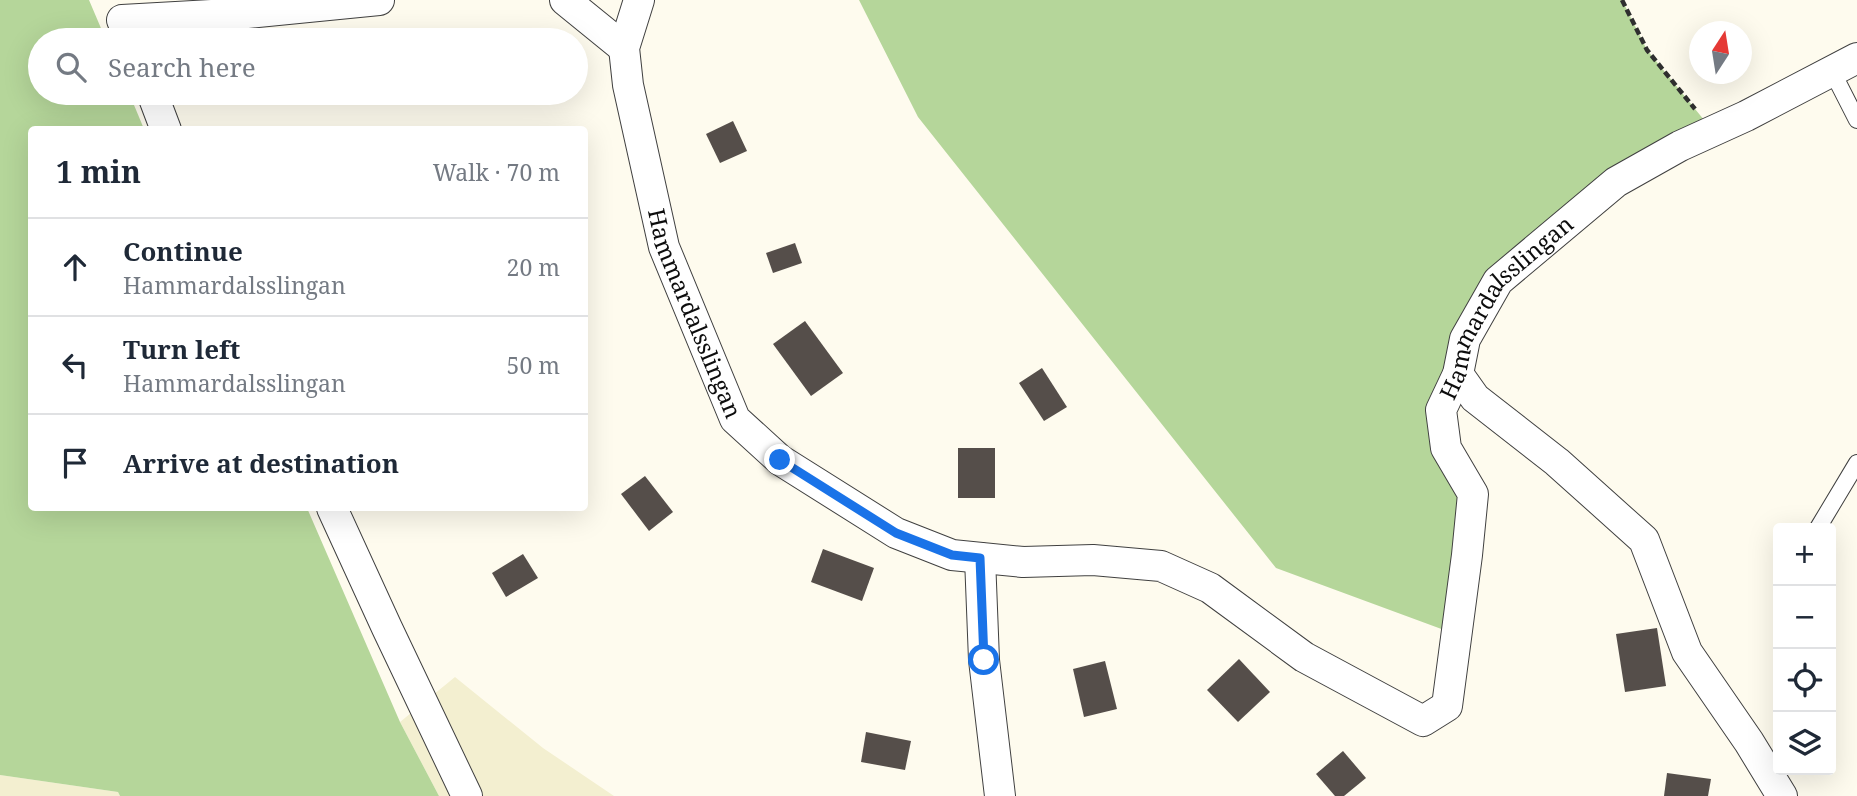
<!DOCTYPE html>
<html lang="en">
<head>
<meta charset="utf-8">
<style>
  :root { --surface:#fff; --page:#f6f6f7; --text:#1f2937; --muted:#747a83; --line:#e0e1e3 }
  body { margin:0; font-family:"Noto Serif",serif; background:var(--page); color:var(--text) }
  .controls { position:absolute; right:21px; bottom:21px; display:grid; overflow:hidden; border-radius:7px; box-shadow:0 7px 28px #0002 }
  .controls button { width:63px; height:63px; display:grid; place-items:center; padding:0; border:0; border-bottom:2px solid var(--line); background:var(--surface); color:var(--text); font:35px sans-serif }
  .compass { position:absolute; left:1689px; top:21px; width:63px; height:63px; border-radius:50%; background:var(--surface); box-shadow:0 7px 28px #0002; rotate:12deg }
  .stop { position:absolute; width:21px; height:21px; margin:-16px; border:5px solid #1a73e8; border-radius:50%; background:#fff }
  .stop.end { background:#1a73e8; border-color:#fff; box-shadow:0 2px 7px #0008 }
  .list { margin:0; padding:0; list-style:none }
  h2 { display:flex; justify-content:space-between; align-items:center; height:91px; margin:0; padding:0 28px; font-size:30px }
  h2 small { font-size:23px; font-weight:400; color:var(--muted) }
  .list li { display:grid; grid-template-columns:46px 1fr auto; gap:21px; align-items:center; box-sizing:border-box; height:98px; padding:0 28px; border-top:2px solid var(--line) }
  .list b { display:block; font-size:26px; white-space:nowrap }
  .list p { margin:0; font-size:23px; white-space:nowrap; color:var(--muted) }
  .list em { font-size:23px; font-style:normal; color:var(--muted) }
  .icon { flex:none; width:38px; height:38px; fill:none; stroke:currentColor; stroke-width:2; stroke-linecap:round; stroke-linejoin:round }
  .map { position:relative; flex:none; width:1857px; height:796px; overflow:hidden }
  .search { position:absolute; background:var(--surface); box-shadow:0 7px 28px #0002; left:28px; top:28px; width:560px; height:77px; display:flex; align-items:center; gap:18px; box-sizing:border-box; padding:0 24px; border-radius:38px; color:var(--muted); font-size:26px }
  .panel { position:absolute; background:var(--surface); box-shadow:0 7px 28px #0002; left:28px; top:126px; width:560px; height:385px; border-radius:7px }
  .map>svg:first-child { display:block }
</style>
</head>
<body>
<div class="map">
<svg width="1857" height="796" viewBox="0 0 1857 796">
  <rect width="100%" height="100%" fill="#fefbee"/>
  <g fill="#f3efd0">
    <path d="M455,677L543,748L614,796H439L400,722Z"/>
    <path d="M0,775L118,792L120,796H0Z"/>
  </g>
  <g fill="#b5d69a">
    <path d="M0,0H89L106,40H40V93H129L144,129L32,130V508H307L400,722L439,796H120L118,792L0,775Z"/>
    <path d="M859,0H1622L1647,50L1713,131L1498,281L1441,410L1473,494L1455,634L1276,568L918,117Z"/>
  </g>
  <g fill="#554e4a">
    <path d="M733,121L747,151L720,163L706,134Z"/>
    <path d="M795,243L802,263L773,273L766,253Z"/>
    <path d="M805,321L843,373L811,396L773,344Z"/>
    <path d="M1042,368L1067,407L1044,421L1019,383Z"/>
    <rect x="958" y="448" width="37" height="50"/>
    <path d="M645,476L673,512L649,531L621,494Z"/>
    <path d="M823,549L874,568L862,601L811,582Z"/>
    <path d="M523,554L538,578L506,597L492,573Z"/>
    <path d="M1657,628L1666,686L1625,692L1616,634Z"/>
    <path d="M1239,659L1270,692L1238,722L1207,690Z"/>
    <path d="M1105,661L1117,709L1084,717L1073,669Z"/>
    <path d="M866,732L911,741L905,770L861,762Z"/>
    <path d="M1343,751L1366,778L1344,796H1335L1316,774Z"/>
    <path d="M1667,773L1711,779L1708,796H1664Z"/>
  </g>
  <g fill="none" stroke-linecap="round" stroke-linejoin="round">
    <defs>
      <g id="service">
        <path d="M1832,71L1857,120"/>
        <path d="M1818,528L1857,463"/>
      </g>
      <g id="minor">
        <path d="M565,0L624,48"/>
        <path id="s1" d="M639,0L624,48L628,85L664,247L735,419L780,460L896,533L952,555L1023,562L1093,560L1161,566L1210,588L1304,657L1423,721L1447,706L1467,555L1473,494L1446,448L1441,410L1458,374L1465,339L1498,281L1616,182L1680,146L1746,116L1857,58"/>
        <path d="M130,40L122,20L247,13L379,0"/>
        <path d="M152,93L166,130"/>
        <path d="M1458,374L1475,398L1557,462L1644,540L1687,652L1749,742L1782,796"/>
        <path d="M332,508L387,628L467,796"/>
        <path d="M980,558L984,660L1000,796"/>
      </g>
    </defs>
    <use href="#service" stroke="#404040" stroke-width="18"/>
    <use href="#minor" stroke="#404040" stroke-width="32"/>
    <path stroke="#2f2f2f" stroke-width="4.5" stroke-dasharray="7 3.5" stroke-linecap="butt" d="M1622,0L1647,50L1695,109"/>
    <use href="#service" stroke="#fff" stroke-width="16"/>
    <use href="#minor" stroke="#fff" stroke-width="30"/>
  </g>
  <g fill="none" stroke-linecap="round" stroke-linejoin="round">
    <path stroke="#1a73e8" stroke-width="9" d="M780,460L896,533L952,555L980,558L984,660"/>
  </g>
  <g text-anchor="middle" stroke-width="7" stroke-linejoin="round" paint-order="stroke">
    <g font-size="23" fill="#0d0d0d" stroke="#fff">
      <text dy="8" stroke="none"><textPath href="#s1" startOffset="1671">Hammardalsslingan</textPath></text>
      <text dy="8" stroke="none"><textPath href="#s1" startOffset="326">Hammardalsslingan</textPath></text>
    </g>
  </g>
</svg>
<div class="controls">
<button>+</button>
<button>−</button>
<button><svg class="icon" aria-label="locate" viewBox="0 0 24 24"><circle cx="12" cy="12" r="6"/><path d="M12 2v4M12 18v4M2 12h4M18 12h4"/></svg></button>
<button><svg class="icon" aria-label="layers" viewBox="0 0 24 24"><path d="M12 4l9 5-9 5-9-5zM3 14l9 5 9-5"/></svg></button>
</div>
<svg class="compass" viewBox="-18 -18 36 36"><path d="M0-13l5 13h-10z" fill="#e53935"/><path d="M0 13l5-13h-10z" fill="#747a83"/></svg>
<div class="stop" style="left:984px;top:660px"></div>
<div class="stop end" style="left:780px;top:460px"></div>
<div class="search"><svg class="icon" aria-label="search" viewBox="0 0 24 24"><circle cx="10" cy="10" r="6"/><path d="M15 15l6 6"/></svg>Search here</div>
<section class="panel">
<h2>1 min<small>Walk · 70 m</small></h2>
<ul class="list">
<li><svg class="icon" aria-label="ahead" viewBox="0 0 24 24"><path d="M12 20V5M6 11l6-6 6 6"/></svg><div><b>Continue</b><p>Hammardalsslingan</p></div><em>20 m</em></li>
<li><svg class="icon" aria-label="left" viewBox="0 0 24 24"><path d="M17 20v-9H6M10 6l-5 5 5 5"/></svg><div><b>Turn left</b><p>Hammardalsslingan</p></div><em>50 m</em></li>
<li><svg class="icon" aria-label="arrive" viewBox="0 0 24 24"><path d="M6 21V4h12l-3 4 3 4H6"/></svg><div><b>Arrive at destination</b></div></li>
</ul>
</section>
</div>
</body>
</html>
